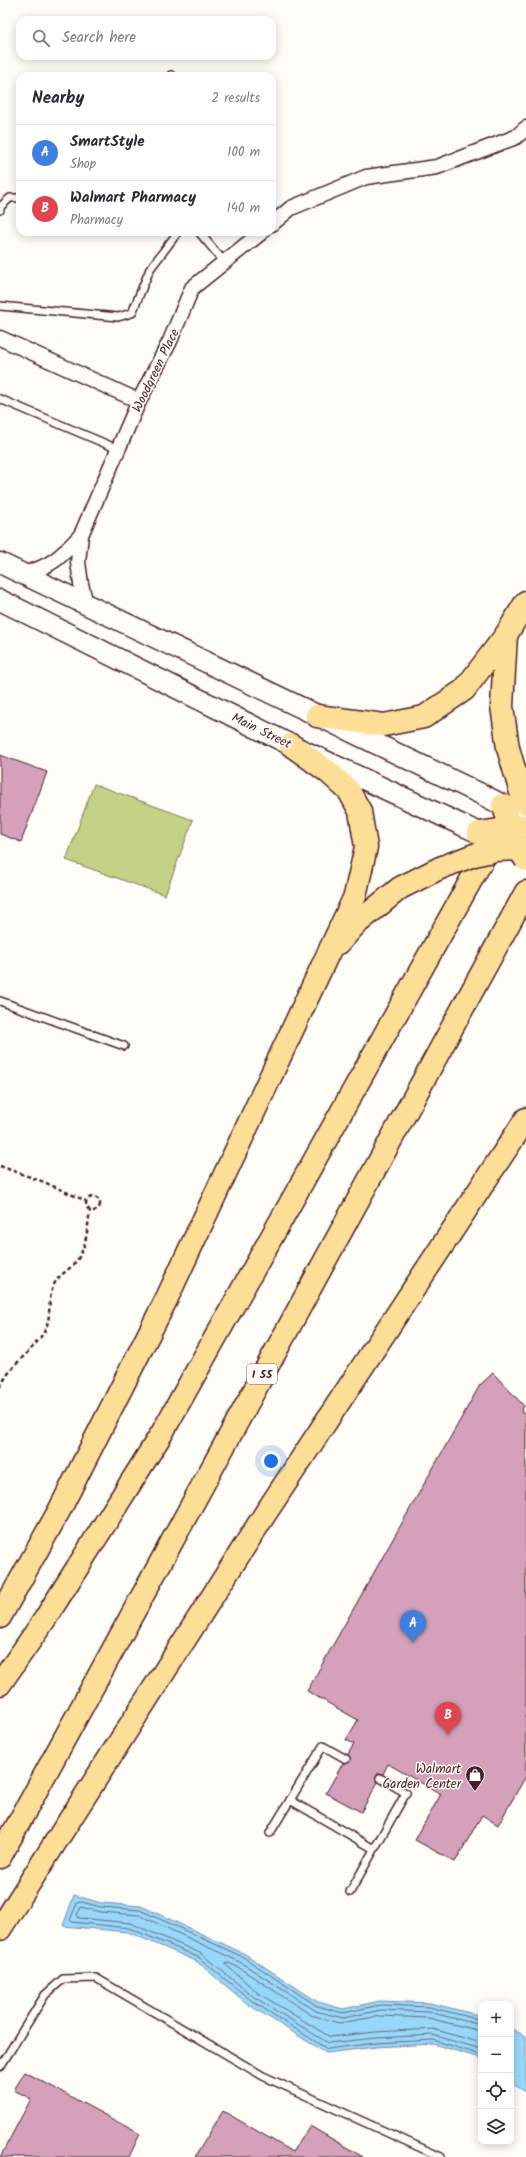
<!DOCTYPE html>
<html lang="en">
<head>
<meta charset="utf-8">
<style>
  :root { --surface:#fff; --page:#f7f7f7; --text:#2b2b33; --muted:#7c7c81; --line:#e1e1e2; --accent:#db2777 }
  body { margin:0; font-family:Kalam,sans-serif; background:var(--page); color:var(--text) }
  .controls { position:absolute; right:12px; bottom:12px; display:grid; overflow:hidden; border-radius:8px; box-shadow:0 2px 10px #0003 }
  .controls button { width:36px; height:36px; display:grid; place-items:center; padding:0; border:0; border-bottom:1px solid var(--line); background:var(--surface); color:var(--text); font:20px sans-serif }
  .you { position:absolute; left:271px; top:1461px; width:14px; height:14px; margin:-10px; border:3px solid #fff; border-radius:50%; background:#1a73e8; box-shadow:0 0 0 6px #1a73e833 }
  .badge { display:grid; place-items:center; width:26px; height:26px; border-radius:50%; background:var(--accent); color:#fff; font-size:13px; font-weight:700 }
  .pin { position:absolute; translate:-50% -33px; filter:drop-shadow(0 1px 2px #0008) }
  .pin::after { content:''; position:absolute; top:21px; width:14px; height:12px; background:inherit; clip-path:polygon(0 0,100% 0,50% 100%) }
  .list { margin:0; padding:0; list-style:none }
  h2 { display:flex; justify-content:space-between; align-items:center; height:52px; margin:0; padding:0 16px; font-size:17px }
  h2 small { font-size:13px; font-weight:400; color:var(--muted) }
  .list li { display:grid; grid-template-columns:26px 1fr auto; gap:12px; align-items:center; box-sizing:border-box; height:56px; padding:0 16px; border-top:1px solid var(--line) }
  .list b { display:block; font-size:15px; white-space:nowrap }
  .list p { margin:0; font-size:13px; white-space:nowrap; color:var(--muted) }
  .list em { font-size:13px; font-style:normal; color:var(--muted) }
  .icon { flex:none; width:22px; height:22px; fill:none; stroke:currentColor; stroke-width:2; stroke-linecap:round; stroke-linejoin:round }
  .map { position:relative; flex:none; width:526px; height:2157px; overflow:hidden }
  .search { position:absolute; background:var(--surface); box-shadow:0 2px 10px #0003; left:16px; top:16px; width:260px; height:44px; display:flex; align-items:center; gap:10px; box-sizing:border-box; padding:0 14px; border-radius:12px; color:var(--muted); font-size:15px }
  .panel { position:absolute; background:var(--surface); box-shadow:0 2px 10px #0003; left:16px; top:72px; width:260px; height:164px; border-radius:12px }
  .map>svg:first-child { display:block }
</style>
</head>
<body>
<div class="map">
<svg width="526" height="2157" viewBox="0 0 526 2157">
  <rect width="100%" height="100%" fill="#fdfcf7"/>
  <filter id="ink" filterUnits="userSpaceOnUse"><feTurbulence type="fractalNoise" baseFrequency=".025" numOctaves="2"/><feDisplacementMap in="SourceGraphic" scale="8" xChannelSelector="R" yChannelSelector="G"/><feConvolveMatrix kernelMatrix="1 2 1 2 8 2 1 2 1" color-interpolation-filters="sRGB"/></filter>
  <g filter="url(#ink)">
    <path fill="#c3d286" stroke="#867858" d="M94,784L193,820L165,895L66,860Z"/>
    <g fill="#97d7f9" stroke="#788da7">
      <path d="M74,1895L101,1903L141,1906L245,1954L318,2002L343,2009L380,2001L430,2003L474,2014L481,2017V2060L477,2057L433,2044L376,2047L326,2053L249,2005L196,1961L128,1932L63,1926Z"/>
      <path d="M511,2029L526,2036V2092L511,2083Z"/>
    </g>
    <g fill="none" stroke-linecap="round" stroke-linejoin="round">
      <g stroke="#69697d" stroke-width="1">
        <path d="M481,2020L429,2007L380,2005L343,2013L317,2006L243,1957L140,1910L101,1907L78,1901L70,1920L72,1922L129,1928L198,1957L252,2001L327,2049L376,2043L433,2040L481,2055"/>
        <path d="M481,2025L429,2012L381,2010L343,2018L316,2011L240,1962L139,1915L100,1912L81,1907L77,1915L79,1918L130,1923L200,1953L254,1997L328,2043L376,2038L433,2035L481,2049"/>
        <path d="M481,2031L428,2018L381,2016L339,2023L311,2015L238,1967L228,1963L225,1964L258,1993L330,2037L375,2032L433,2029L481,2043"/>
      </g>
    </g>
    <g fill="#d4a0ba" stroke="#4a1f2b">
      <path d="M0,755L47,772L21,842L0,834Z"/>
      <path d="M493,1373L524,1406L521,1412L526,1415V1776L498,1825L482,1815L455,1862L415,1840L441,1794L388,1764L383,1774H378L376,1776L378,1782L361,1812L326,1793L343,1763L346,1764L350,1761L348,1754L354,1744L346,1740L358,1720L307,1691L480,1385Z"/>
      <path d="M25,2072L140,2134L129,2157H0L31,2099L14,2090Z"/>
      <path d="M223,2111L293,2152L310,2126L363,2157H195Z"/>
    </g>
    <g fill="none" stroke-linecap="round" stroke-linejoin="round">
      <defs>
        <g id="lane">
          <path d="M171,75L172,76"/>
          <path d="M0,210V207L10,198H20"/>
          <path d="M199,232L225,263"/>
          <path d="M0,306L118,317L132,313L150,269L178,232"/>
          <path d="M0,399L118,449"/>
          <path d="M0,1001L124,1046"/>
          <path d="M290,1800L374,1849"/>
          <path d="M270,1833L323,1746L346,1759"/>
          <path d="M350,1892L406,1793L380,1778"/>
          <path d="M0,2067L45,1995L63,1979L96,1978L263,2076L441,2157"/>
        </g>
        <g id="street">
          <path d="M272,224L291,208L366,177L437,167L516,137L526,128"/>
          <path d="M0,338L139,401"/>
          <path d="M23,574C51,567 62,556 81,535"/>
          <path d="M86,604L81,584L78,562L81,535L139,401L170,341L192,288L262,232"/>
        </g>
        <g id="secondary">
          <path d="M0,563L481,794"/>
          <path d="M0,600L291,745L464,826"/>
        </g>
        <g id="highway">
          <path d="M506,635L502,706L508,748"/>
          <path d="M317,716L384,725L424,717L464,690L506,635L526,602"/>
          <path d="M339,943L355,925L400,888L440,868"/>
          <path d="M0,1617L60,1509L166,1300L355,896L366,847L360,811L349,791L327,771L291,745"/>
          <path d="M0,1684L45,1619L162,1433L494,839"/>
          <path d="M0,1857L526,892"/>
          <path d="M0,1929L265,1514L526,1119"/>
        </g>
      </defs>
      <use href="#lane" stroke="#4a1f2b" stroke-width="10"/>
      <use href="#street" stroke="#4a1f2b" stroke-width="17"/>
      <use href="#secondary" stroke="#4a1f2b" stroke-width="23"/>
      <use href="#highway" stroke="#4a1f2b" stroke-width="25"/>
      <g stroke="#4a1f2b" stroke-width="2.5" stroke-dasharray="4 3" stroke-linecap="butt">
        <path d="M0,1166L44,1182L86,1201"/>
        <circle cx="93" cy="1204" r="7"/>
        <path d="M0,1387C12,1363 31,1353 44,1332C52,1319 47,1301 53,1287C57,1276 65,1273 73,1265C87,1251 87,1229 90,1210"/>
      </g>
      <use href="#lane" stroke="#fdfcf7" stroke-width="7"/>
      <use href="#street" stroke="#fdfcf7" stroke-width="14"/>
      <use href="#secondary" stroke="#fdfcf7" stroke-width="20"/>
      <use href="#highway" stroke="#fcde96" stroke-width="22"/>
      <defs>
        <g id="secondary-bridge">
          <path d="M481,794L526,817"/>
          <path d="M464,826L493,839"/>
        </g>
        <g id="highway-bridge">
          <path d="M508,748L522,796L526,803"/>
          <path d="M503,805L520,851L526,860"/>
          <path d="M479,833L525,826"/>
          <path d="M440,868L474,855L496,850L526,849"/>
        </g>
      </defs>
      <use href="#secondary-bridge" stroke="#4a1f2b" stroke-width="23" stroke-linecap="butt"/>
      <use href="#highway-bridge" stroke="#4a1f2b" stroke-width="25" stroke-linecap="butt"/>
      <use href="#secondary-bridge" stroke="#fdfcf7" stroke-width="20"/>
      <use href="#highway-bridge" stroke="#fcde96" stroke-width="22"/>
    </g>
  </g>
  <defs>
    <symbol id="shop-pin" viewBox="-11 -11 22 30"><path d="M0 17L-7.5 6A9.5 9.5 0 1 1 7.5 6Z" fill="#4a1f2b" stroke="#fdfcf7"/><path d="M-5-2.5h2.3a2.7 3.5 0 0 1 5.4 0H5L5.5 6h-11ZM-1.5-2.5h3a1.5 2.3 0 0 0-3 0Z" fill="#fff"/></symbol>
  </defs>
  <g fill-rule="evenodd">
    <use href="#shop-pin" x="464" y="1764" width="22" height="30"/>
  </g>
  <g text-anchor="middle" stroke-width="3" stroke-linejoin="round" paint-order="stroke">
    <rect fill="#fdfcf7" stroke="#806168" stroke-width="1" x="247" y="1364" width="30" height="20" rx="3"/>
    <g font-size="12" font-weight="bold" fill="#4a1f2b">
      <text x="262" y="1378">I 55</text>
    </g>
    <g font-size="13" fill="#4a1f2b" stroke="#fdfcf7">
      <text transform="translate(155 370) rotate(-64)" y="5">Woodgreen Place</text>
      <text transform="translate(262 730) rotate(26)" y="5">Main Street</text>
    </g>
    <g font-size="13" fill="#4a1f2b" stroke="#fdfcf7" text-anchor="end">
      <text x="461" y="1773">Walmart<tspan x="461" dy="15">Garden Center</tspan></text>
    </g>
  </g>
</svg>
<div class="controls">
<button>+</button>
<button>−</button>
<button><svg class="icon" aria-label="locate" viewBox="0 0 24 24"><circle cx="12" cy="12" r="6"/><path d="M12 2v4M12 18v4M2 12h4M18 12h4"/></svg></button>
<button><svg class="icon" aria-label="layers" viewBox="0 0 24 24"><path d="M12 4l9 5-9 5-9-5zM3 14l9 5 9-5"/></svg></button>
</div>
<div class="you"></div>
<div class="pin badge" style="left:413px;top:1643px;background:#3f7fe0">A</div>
<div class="pin badge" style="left:448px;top:1735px;background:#e0444e">B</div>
<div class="search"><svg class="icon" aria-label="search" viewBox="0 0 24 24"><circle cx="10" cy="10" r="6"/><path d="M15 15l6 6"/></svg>Search here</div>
<section class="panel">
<h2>Nearby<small>2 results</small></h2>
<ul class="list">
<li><span class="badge" style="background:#3f7fe0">A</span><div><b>SmartStyle</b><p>Shop</p></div><em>100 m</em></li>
<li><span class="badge" style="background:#e0444e">B</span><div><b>Walmart Pharmacy</b><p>Pharmacy</p></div><em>140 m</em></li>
</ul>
</section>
</div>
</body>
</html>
